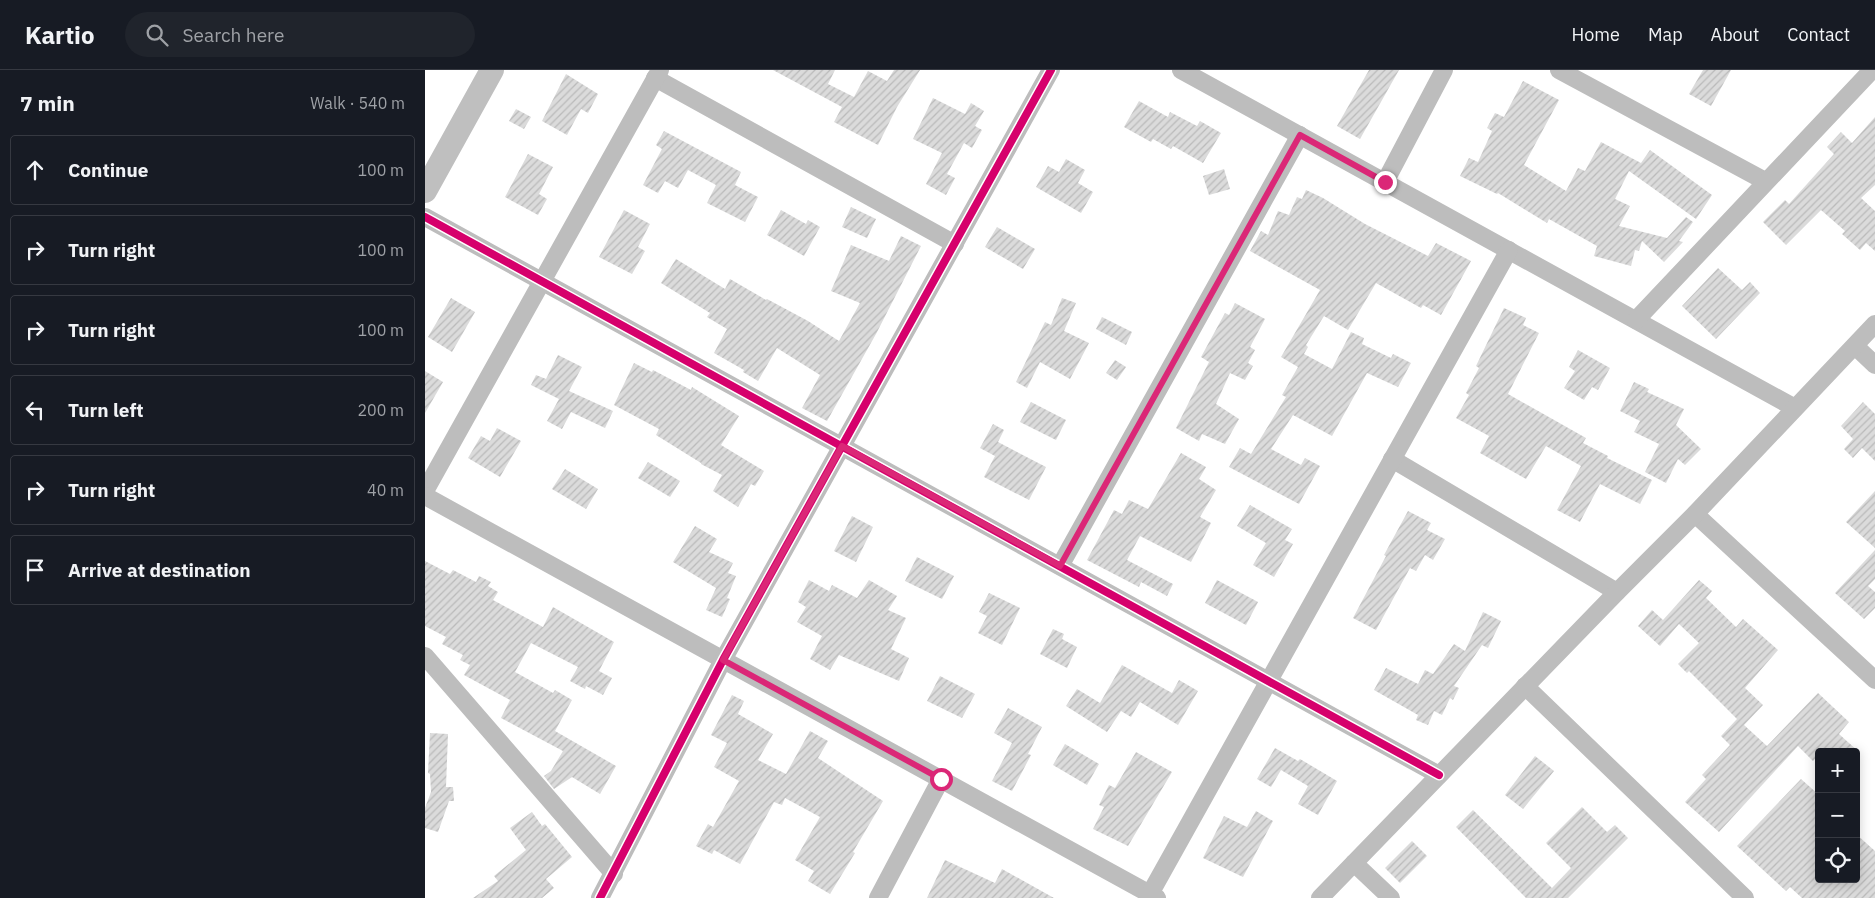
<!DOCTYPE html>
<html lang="en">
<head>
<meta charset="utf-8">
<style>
  :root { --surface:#171b24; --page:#20242c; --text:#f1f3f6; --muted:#9ea1a6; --line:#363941 }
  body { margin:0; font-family:"IBM Plex Sans",sans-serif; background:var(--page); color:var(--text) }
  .controls { position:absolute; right:15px; bottom:15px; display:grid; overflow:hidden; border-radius:5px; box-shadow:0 2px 12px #0003 }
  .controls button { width:45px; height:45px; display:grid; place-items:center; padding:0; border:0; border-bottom:1px solid var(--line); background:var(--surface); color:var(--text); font:25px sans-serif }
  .stop { position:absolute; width:15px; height:15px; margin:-11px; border:4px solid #db2777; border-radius:50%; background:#fff }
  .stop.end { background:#db2777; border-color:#fff; box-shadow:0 1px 5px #0008 }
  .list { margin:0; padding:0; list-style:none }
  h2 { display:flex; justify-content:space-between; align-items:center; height:65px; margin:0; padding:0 20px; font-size:21px }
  h2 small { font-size:16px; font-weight:400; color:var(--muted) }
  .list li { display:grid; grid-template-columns:32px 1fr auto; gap:15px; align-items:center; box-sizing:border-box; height:70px; margin:0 10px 10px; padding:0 10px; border:1px solid var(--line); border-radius:5px }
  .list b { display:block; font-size:19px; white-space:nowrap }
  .list em { font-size:16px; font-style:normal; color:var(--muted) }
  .icon { flex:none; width:28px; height:28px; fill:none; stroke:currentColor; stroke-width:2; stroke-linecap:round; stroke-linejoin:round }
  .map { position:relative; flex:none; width:1450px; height:828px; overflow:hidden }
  header { display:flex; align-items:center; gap:30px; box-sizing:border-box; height:70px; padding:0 25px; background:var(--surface); border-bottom:1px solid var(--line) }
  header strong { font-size:24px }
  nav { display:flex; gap:28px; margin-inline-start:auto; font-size:18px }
  .search { width:350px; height:45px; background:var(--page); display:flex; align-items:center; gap:12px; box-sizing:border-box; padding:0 18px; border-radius:28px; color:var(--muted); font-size:19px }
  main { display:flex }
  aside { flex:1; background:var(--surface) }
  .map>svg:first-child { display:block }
</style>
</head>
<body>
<header>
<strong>Kartio</strong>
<div class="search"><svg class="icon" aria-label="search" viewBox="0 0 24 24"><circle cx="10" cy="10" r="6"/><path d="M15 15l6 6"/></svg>Search here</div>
<nav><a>Home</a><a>Map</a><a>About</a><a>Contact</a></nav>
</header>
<main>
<aside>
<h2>7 min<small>Walk · 540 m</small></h2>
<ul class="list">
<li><svg class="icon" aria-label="ahead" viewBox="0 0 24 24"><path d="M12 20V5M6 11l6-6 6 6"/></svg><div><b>Continue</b></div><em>100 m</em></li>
<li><svg class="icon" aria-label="right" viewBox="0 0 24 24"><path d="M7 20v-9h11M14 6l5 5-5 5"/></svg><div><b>Turn right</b></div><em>100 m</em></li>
<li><svg class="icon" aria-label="right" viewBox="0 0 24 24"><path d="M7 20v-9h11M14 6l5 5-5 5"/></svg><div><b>Turn right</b></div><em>100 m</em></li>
<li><svg class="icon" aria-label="left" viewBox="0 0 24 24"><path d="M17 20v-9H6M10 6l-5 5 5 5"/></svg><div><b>Turn left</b></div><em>200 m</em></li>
<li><svg class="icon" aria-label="right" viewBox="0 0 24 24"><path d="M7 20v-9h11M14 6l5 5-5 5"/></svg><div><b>Turn right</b></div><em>40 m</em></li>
<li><svg class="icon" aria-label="arrive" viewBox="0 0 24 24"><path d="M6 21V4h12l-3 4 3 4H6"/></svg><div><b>Arrive at destination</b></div></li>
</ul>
</aside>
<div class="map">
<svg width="1450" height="828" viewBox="0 0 1450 828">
  <defs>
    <pattern id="building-hatch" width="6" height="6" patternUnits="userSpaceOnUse" patternTransform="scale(1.25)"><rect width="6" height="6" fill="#dbdbdb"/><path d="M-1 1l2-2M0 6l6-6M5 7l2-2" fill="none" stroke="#bababa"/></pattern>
  </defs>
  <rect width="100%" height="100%" fill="#fff"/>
  <g fill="url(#building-hatch)">
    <path d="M348,0H410L403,14L429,27L443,1L462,11L469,0H495L472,37L453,75L409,52L417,37Z"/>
    <path d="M944,0H974L935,69L912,56Z"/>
    <path d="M1278,0H1306L1286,36L1264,24Z"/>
    <path d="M141,4L173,24L163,43L156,39L142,65L117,51Z"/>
    <path d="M1098,11L1134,30L1099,95L1141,121L1153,98L1160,101L1176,72L1216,93L1225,80L1287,125L1271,149L1204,101L1190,129L1205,136L1194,156L1242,168L1261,147L1268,152L1254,171L1258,172L1239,192L1217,171L1214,181L1210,180L1206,196L1169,186L1172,176L1124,149L1122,153L1073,123L1072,124L1035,106L1044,88L1053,92L1067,61L1062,58L1070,43L1079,47Z"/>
    <path d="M508,28L540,44L546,33L559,41L550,56L557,60L547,78L539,73L522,104L530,108L521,125L501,114L517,83L488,69Z"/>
    <path d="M714,31L743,47L745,42L772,56L775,51L796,63L778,93L748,76L746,79L728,69L726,72L699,57Z"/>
    <path d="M91,39L106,47L99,59L84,51Z"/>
    <path d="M1450,47V115L1436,128L1450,141V181L1441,173L1435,180L1417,164L1420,161L1396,140L1361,175L1338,152L1360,130L1364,134L1409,84L1402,77L1416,62L1427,73Z"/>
    <path d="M239,61L316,102L310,115L333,127L320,152L282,133L291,115L263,100L253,118L240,111L233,123L218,115L237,79L231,75Z"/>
    <path d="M103,84L128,97L114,124L122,129L113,145L80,127Z"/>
    <path d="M641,89L660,100L653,113L668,122L656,143L611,117L623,96L634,102Z"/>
    <path d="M799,99L805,119L784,125L778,106Z"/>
    <path d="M881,120L898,128L940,154L1003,186L1011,173L1046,191L1016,245L998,235L996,238L951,213L923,260L899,246L881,275L883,277L879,284L907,299L926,262L939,268L937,274L966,288L968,284L986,293L973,317L942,303L907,366L868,345L846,379L876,395L880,388L895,396L874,434L804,397L815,378L826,384L861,327L857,325L873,297L856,287L895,220L825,181L836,161L843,165L853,141L864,145L872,127L877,129Z"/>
    <path d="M426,137L451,149L442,168L417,157Z"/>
    <path d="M199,140L225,154L213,177L220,181L207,204L174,187Z"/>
    <path d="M356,140L381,154L383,150L395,157L379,186L342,165Z"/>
    <path d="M572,157L610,179L598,199L560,177Z"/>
    <path d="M476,166L496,176L451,264L402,351L377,338L395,305L352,278L333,311L318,302L319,300L289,283L302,259L282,247L285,243L236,213L251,189L300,219L305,209L341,230L342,229L383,251L414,271L435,233L406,221L426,175L464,191Z"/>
    <path d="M1293,198L1317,220L1325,212L1335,223L1291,269L1257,236Z"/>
    <path d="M26,228L50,242L27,282L3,267Z"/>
    <path d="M637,228L651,233L639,261L664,273L645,309L615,292L602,318L591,312L620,252L626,255Z"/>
    <path d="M810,233L840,249L825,277L830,280L823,293L828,296L820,310L805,303L791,334L814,349L800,374L777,364L774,371L751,358L784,292L776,287L800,243L804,245Z"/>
    <path d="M1079,238L1101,248L1098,255L1114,263L1083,324L1161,368L1158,373L1183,386L1182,388L1227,410L1215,434L1175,414L1155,452L1132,440L1156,396L1121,376L1101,409L1055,383L1064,366L1031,348L1044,325L1041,323L1054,298L1051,296Z"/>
    <path d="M677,247L707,262L701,275L671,259Z"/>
    <path d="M1153,280L1185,298L1173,320L1167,317L1159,330L1139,318L1150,301L1144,297Z"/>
    <path d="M133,285L157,297L144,321L188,341L180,358L146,342L137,359L122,351L134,329L106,315L111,305L121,309Z"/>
    <path d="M690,290L701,297L692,310L681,303Z"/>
    <path d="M209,293L227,302L228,300L266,320L267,317L314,346L296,375L339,401L330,416L326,414L313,437L288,421L297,405L276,394V393L231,365L234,359L189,335Z"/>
    <path d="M0,301L18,312L0,343Z"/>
    <path d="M1209,312L1224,319L1222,322L1259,339L1251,355L1276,379L1260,395L1253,389L1241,413L1220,402L1234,374L1209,362L1215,351L1195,341Z"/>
    <path d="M606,332L641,350L631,370L595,352Z"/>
    <path d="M1438,332L1450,344V391L1437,378L1428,388L1419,379L1428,369L1416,356Z"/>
    <path d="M568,354L579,360L573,372L621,397L604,430L559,407L570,386L555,378Z"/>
    <path d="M72,358L96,371L75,407L43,388L56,366L65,371Z"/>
    <path d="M756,383L781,397L774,409L791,420L775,447L786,453L766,492L715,466L702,490L748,514L742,526L716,512L714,517L662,490L689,440L697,444L704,430L723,439Z"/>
    <path d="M223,392L255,411L245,427L213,408Z"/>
    <path d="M140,399L173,419L161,439L127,419Z"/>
    <path d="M1450,421V478L1421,452Z"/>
    <path d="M825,435L867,459L860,470L868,474L849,507L828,495L841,473L812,456Z"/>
    <path d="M983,441L1006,453L1002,460L1020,469L1008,490L1000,485L991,501L985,498L951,560L928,548L961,486L959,485Z"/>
    <path d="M427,446L448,457L431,492L409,481Z"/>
    <path d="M270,456L292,469L284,482L308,493L303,503L311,506L302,528L305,529L297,547L281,540L291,518L248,492Z"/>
    <path d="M1450,480V509L1443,516L1450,522V538L1439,549L1410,523Z"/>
    <path d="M492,487L529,506L517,529L480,511Z"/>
    <path d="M0,491L25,504L28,500L51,512L54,506L66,512L63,516L73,522L68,530L118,557L128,537L189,572L174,601L187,608L178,625L161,616L160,619L145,611L153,597L106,573L90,602L128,623L130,620L147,630L130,661L191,696L175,724L147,707L129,719L119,706L126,701L138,681L76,648L85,630L39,605L45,595L35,590L38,585L17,574L21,567L0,556Z"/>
    <path d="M384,510L404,521L407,515L432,528L444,510L472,526L463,540L481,548L466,579L484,588L474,611L414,585L405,600L385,589L397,566L372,552L381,537L373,532Z"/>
    <path d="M792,510L833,532L821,555L780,533Z"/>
    <path d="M1274,510L1287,521L1281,528L1311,557L1318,549L1353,580L1320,618L1338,635L1319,655L1342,676L1393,623L1424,652L1414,664L1434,682H1394V685L1388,691L1373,676L1294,762L1260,732L1281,709L1277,705L1305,675L1296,666L1312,649L1264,601L1262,603L1253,594L1274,573L1254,554L1235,576L1213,556L1227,540L1238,550Z"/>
    <path d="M564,523L595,538L577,575L553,563L562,546L554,542Z"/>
    <path d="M1058,542L1076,551L1063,578L1057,575L1029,616L1034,618L1028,630L1025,628L1017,645L1009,641L1003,655L991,650L993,645L949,620L961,598L993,614L1000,600L1008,604L1029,574L1040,581Z"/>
    <path d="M628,559L639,564L637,569L652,577L642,598L615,584Z"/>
    <path d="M697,595L747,623L754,610L773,621L753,655L715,632L706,647L696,641L682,662L641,636L652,619L675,633Z"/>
    <path d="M515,606L550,624L537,648L502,631Z"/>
    <path d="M307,625L319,631L313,644L348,664L333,690L361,704L385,661L403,671L393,688L458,731L428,782L430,783L405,824L383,811L389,801L370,790L395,747L360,728L357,735L349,732L315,794L289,780L287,784L271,776L283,754L288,757L314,711L289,697L302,673L286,665Z"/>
    <path d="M583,638L617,657L603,684L606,685L587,721L567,711L587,673L569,663Z"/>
    <path d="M5,663L23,664L21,717H28L29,731H24L13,762L0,758V738L6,722L5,704L3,703Z"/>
    <path d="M640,674L674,694L662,715L628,695Z"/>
    <path d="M850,678L873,691L875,689L912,711L893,745L873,734L883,716L856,700L846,717L832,709Z"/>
    <path d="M711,682L747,702L703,776L668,759L679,737L674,735L684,715L690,718Z"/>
    <path d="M1110,686L1129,701L1098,739L1080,725Z"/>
    <path d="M1376,709L1394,725V809H1431V764L1450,781V828H1377L1365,817L1361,821L1312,776Z"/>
    <path d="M1157,737L1182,762L1190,755L1203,768L1143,828H1101L1031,757L1048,740L1127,818L1146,798L1121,773Z"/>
    <path d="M831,741L848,751L818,807L778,788L799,746L822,757Z"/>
    <path d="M107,742L117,756L120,754L147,787L121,809L129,818L117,828H48L73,811L69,806L101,780L85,758Z"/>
    <path d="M987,771L1002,786L975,813L960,798Z"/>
    <path d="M520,790L570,813L577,799L629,828H502Z"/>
  </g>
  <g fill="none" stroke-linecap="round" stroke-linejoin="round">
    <g stroke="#bdbdbd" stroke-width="18">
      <path d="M756,0L1370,338"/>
      <path d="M1134,0L1340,111"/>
      <path d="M230,8L530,174"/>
      <path d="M960,112L1019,0"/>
      <path d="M0,147L1014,705"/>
      <path d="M1211,250L1447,0"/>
      <path d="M1430,276L1450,295"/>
      <path d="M967,389L1192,522"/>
      <path d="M0,421L235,0"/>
      <path d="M0,426L732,828"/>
      <path d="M1270,444L1450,610"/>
      <path d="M635,496L875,65"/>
      <path d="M0,586L189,804"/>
      <path d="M1100,616L1320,828"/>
      <path d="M929,793L966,828"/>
      <path d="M725,824L1084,180"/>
      <path d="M175,828L298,590L626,0"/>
      <path d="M453,828L516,709"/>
      <path d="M895,828L1192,522L1270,444L1450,254"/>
    </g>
    <path stroke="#bfbfbf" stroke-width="24" d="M0,121L67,0"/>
    <defs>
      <g id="cycleway">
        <path d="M0,147L1014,705"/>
        <path d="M175,828L298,590L626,0"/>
      </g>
    </defs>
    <use href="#cycleway" stroke="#fff" stroke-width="11"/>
    <use href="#cycleway" stroke="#d6006c" stroke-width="8"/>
  </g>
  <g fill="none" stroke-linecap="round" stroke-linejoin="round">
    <path stroke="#db2777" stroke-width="6" d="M516,709L298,590L417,376L635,496L875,65L960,112"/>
  </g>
</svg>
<div class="controls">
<button>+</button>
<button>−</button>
<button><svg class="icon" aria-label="locate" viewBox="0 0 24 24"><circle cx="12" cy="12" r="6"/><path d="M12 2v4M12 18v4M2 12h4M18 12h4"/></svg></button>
</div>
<div class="stop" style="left:516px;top:709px"></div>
<div class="stop end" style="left:960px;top:112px"></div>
</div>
</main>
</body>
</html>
